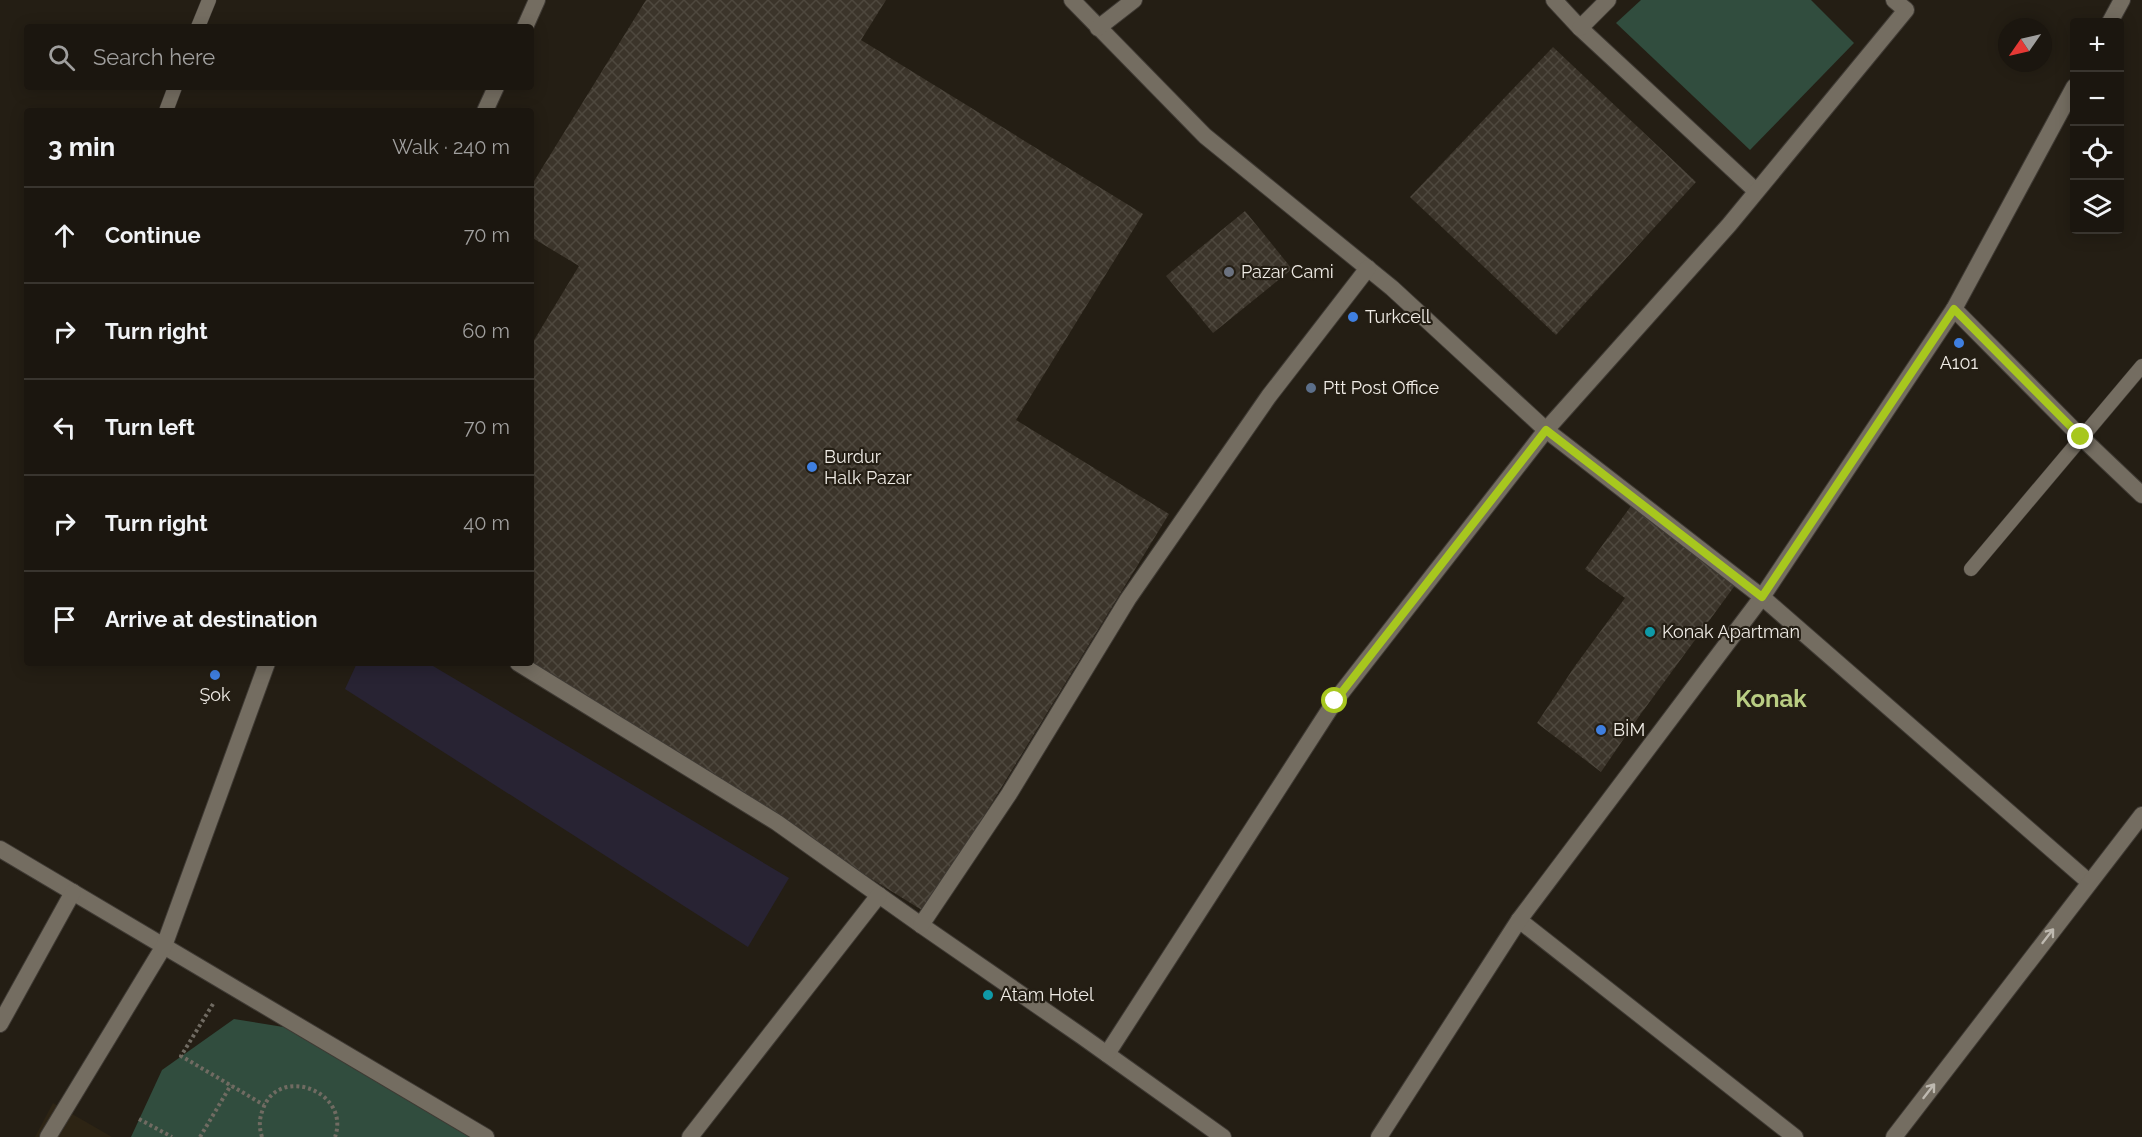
<!DOCTYPE html>
<html lang="en">
<head>
<meta charset="utf-8">
<style>
  :root { --surface:#1b160f; --page:#28231d; --text:#f1f3f6; --muted:#a09f9e; --line:#39352f }
  body { margin:0; font-family:Raleway,sans-serif; background:var(--page); color:var(--text) }
  .controls { position:absolute; right:18px; top:18px; display:grid; overflow:hidden; border-radius:6px; box-shadow:0 3px 15px #0003 }
  .controls button { width:54px; height:54px; display:grid; place-items:center; padding:0; border:0; border-bottom:2px solid var(--line); background:var(--surface); color:var(--text); font:30px sans-serif }
  .compass { position:absolute; left:1998px; top:18px; width:54px; height:54px; border-radius:50%; background:var(--surface); box-shadow:0 3px 15px #0003; rotate:236deg }
  .stop { position:absolute; width:18px; height:18px; margin:-14px; border:4px solid #a7c71e; border-radius:50%; background:#fff }
  .stop.end { background:#a7c71e; border-color:#fff; box-shadow:0 2px 6px #0008 }
  .list { margin:0; padding:0; list-style:none }
  h2 { display:flex; justify-content:space-between; align-items:center; height:78px; margin:0; padding:0 24px; font-size:26px }
  h2 small { font-size:20px; font-weight:400; color:var(--muted) }
  .list li { display:grid; grid-template-columns:39px 1fr auto; gap:18px; align-items:center; box-sizing:border-box; height:96px; padding:0 24px; border-top:2px solid var(--line) }
  .list b { display:block; font-size:22px; white-space:nowrap }
  .list em { font-size:20px; font-style:normal; color:var(--muted) }
  .icon { flex:none; width:33px; height:33px; fill:none; stroke:currentColor; stroke-width:2; stroke-linecap:round; stroke-linejoin:round }
  .map { position:relative; flex:none; width:2142px; height:1137px; overflow:hidden }
  .search { position:absolute; background:var(--surface); box-shadow:0 3px 15px #0003; left:24px; top:24px; width:510px; height:66px; display:flex; align-items:center; gap:15px; box-sizing:border-box; padding:0 21px; border-radius:6px; color:var(--muted); font-size:22px }
  .panel { position:absolute; background:var(--surface); box-shadow:0 3px 15px #0003; left:24px; top:108px; width:510px; height:558px; border-radius:6px }
  .map>svg:first-child { display:block }
</style>
</head>
<body>
<div class="map">
<svg width="2142" height="1137" viewBox="0 0 2142 1137">
  <defs>
    <pattern id="building-cross-hatch" width="8" height="8" patternUnits="userSpaceOnUse" patternTransform="scale(1.5)"><rect width="8" height="8" fill="#3b342a"/><path d="M0 0l8 8M0 8l8-8" fill="none" stroke="#4e483e"/></pattern>
  </defs>
  <rect width="100%" height="100%" fill="#241e14"/>
  <path fill="#282333" d="M357,663H428L789,878L748,947L345,689Z"/>
  <path fill="#2d2414" d="M53,1103L112,1137H35Z"/>
  <g fill="#314d3e">
    <path d="M1641,0H1811L1854,43L1750,150L1616,23Z"/>
    <path d="M234,1019L302,1030L482,1137H131L162,1070Z"/>
  </g>
  <g fill="url(#building-cross-hatch)">
    <path d="M646,0H886L861,40L1143,214L1016,420L1169,514L925,912L523,663H531V345L579,266L531,237V186Z"/>
    <path d="M1553,47L1696,182L1556,335L1410,197Z"/>
    <path d="M1245,211L1292,269L1213,333L1166,276Z"/>
    <path d="M1631,506L1736,584L1640,715L1601,772L1537,723L1575,666L1625,598L1585,569Z"/>
  </g>
  <g fill="none" stroke-linecap="round" stroke-linejoin="round">
    <defs>
      <g id="service">
        <path d="M198,27L209,0"/>
        <path d="M166,111L175,87"/>
        <path d="M1971,569L2142,366"/>
      </g>
      <g id="minor">
        <path d="M1072,0L1205,136L1392,288L1546,430L1762,597L2089,882"/>
        <path d="M1554,0L1580,28L1756,191"/>
        <path d="M2110,22L2122,0"/>
        <path d="M525,27L537,0"/>
        <path d="M1098,28L1134,0"/>
        <path d="M1580,28L1608,0"/>
        <path d="M485,111L496,87"/>
        <path d="M1954,309L2081,437L2142,495"/>
        <path d="M518,663L776,822L921,925L1083,1037L1223,1137"/>
        <path d="M0,849L486,1137"/>
        <path d="M1519,920L1795,1137"/>
        <path d="M921,925L1009,794L1128,599L1269,396L1368,268"/>
        <path d="M0,1024L73,892"/>
        <path d="M1107,1054L1335,701L1546,430L1729,225L1906,10L1894,0"/>
        <path d="M48,1137L164,946L267,663"/>
        <path d="M690,1137L879,895"/>
        <path d="M1379,1137L1519,920L1762,597L1954,309L2074,87"/>
        <path d="M1894,1137L2142,815"/>
      </g>
    </defs>
    <use href="#service" stroke="#3f3a34" stroke-width="15"/>
    <use href="#minor" stroke="#3f3a34" stroke-width="18"/>
    <g stroke="#706b62" stroke-width="4" stroke-dasharray="3 3" stroke-linecap="butt">
      <path d="M213,1004L181,1056L264,1105"/>
      <path d="M139,1119L172,1137"/>
      <path d="M200,1137L231,1085"/>
      <path d="M262,1137C259,1127 259,1119 263,1109C279,1064 351,1092 335,1137"/>
    </g>
    <use href="#service" stroke="#746d61" stroke-width="14"/>
    <use href="#minor" stroke="#746d61" stroke-width="16"/>
  </g>
  <defs><path id="oneway-shaft" d="M-6 0H5M1.5-3L5.5 0L1.5 3" fill="none" stroke-width="1.6" stroke-linecap="round" stroke-linejoin="round" transform="scale(1.5)"/></defs>
  <g stroke="#beb9b0">
    <use href="#oneway-shaft" transform="translate(2048 936) rotate(-52)"/>
    <use href="#oneway-shaft" transform="translate(1929 1091) rotate(-52)"/>
  </g>
  <g fill="none" stroke-linecap="round" stroke-linejoin="round">
    <path stroke="#a7c71e" stroke-width="8" d="M1335,701L1546,430L1762,597L1954,309L2081,437"/>
  </g>
  <circle fill="#6b7280" stroke="#241e14" stroke-width="2" cx="1229" cy="272" r="6"/>
  <g fill="#3f7fe0" stroke="#241e14" stroke-width="2">
    <circle cx="1353" cy="317" r="6"/>
    <circle cx="1959" cy="343" r="6"/>
    <circle cx="812" cy="467" r="6"/>
    <circle cx="215" cy="675" r="6"/>
    <circle cx="1601" cy="730" r="6"/>
  </g>
  <circle fill="#5c6f8a" stroke="#241e14" stroke-width="2" cx="1311" cy="388" r="6"/>
  <g fill="#0f9aa8" stroke="#241e14" stroke-width="2">
    <circle cx="1650" cy="632" r="6"/>
    <circle cx="988" cy="995" r="6"/>
  </g>
  <g text-anchor="middle" stroke-width="4.5" stroke-linejoin="round" paint-order="stroke">
    <g font-size="18" fill="#efebe5" stroke="#241e14" text-anchor="start">
      <text x="1241" y="278">Pazar Cami</text>
      <text x="1365" y="323">Turkcell</text>
      <text x="1959" y="369" text-anchor="middle">A101</text>
      <text x="1323" y="394">Ptt Post Office</text>
      <text x="824" y="463">Burdur<tspan x="824" dy="21">Halk Pazar</tspan></text>
      <text x="1662" y="638">Konak Apartman</text>
      <text x="215" y="701" text-anchor="middle">Şok</text>
      <text x="1613" y="736">BİM</text>
      <text x="1000" y="1001">Atam Hotel</text>
    </g>
    <g font-size="24" font-weight="bold" fill="#b9cd83" stroke="#241e14">
      <text x="1771" y="707">Konak</text>
    </g>
  </g>
</svg>
<div class="controls">
<button>+</button>
<button>−</button>
<button><svg class="icon" aria-label="locate" viewBox="0 0 24 24"><circle cx="12" cy="12" r="6"/><path d="M12 2v4M12 18v4M2 12h4M18 12h4"/></svg></button>
<button><svg class="icon" aria-label="layers" viewBox="0 0 24 24"><path d="M12 4l9 5-9 5-9-5zM3 14l9 5 9-5"/></svg></button>
</div>
<svg class="compass" viewBox="-18 -18 36 36"><path d="M0-13l5 13h-10z" fill="#e53935"/><path d="M0 13l5-13h-10z" fill="#a09f9e"/></svg>
<div class="stop" style="left:1335px;top:701px"></div>
<div class="stop end" style="left:2081px;top:437px"></div>
<div class="search"><svg class="icon" aria-label="search" viewBox="0 0 24 24"><circle cx="10" cy="10" r="6"/><path d="M15 15l6 6"/></svg>Search here</div>
<section class="panel">
<h2>3 min<small>Walk · 240 m</small></h2>
<ul class="list">
<li><svg class="icon" aria-label="ahead" viewBox="0 0 24 24"><path d="M12 20V5M6 11l6-6 6 6"/></svg><div><b>Continue</b></div><em>70 m</em></li>
<li><svg class="icon" aria-label="right" viewBox="0 0 24 24"><path d="M7 20v-9h11M14 6l5 5-5 5"/></svg><div><b>Turn right</b></div><em>60 m</em></li>
<li><svg class="icon" aria-label="left" viewBox="0 0 24 24"><path d="M17 20v-9H6M10 6l-5 5 5 5"/></svg><div><b>Turn left</b></div><em>70 m</em></li>
<li><svg class="icon" aria-label="right" viewBox="0 0 24 24"><path d="M7 20v-9h11M14 6l5 5-5 5"/></svg><div><b>Turn right</b></div><em>40 m</em></li>
<li><svg class="icon" aria-label="arrive" viewBox="0 0 24 24"><path d="M6 21V4h12l-3 4 3 4H6"/></svg><div><b>Arrive at destination</b></div></li>
</ul>
</section>
</div>
</body>
</html>
